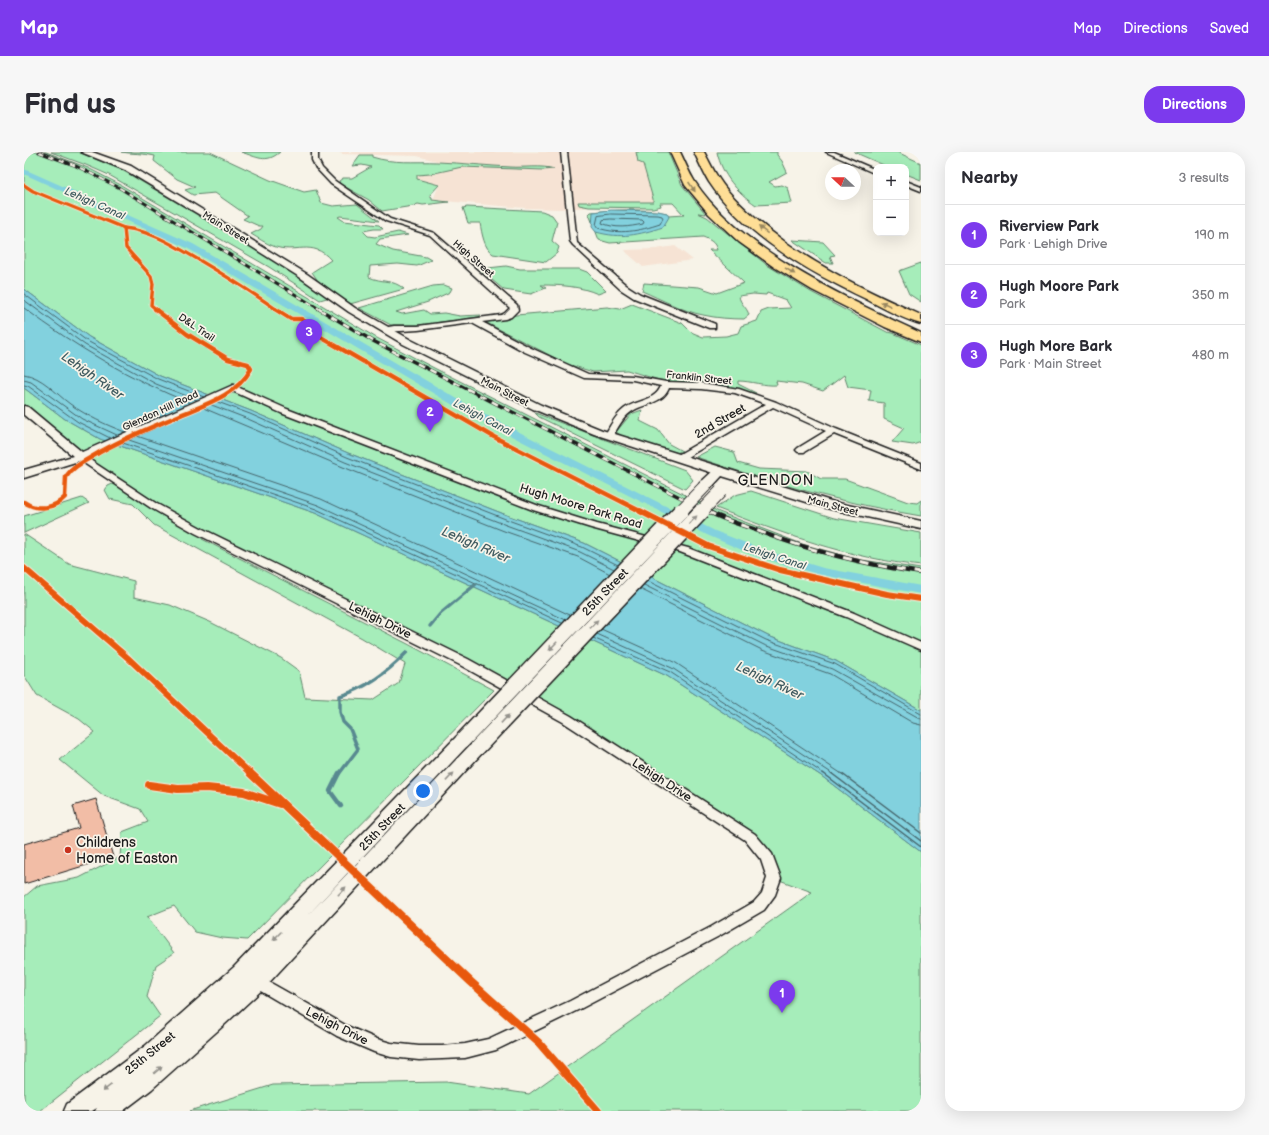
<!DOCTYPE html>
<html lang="en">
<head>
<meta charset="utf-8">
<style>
  :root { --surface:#fff; --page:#f7f7f7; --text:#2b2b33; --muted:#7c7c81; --line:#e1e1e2; --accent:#7c3aed }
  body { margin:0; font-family:"Balsamiq Sans",sans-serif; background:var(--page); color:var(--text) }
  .controls { position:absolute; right:12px; top:12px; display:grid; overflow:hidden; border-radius:8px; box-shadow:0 4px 16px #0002 }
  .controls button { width:36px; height:36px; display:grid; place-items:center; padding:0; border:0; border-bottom:1px solid var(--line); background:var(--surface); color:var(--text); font:20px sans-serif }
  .compass { position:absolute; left:801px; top:12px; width:36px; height:36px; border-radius:50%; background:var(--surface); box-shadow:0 4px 16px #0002; rotate:292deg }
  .you { position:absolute; left:399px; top:639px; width:14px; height:14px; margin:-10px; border:3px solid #fff; border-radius:50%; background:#1a73e8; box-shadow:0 0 0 6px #1a73e833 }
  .badge { display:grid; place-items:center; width:26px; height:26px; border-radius:50%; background:var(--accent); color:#fff; font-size:13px; font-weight:700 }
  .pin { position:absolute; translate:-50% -33px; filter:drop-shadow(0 1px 2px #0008) }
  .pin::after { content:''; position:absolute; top:21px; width:14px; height:12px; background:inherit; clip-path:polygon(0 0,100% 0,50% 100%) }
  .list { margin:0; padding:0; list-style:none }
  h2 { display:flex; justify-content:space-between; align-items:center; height:52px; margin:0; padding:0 16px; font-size:17px }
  h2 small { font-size:13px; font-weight:400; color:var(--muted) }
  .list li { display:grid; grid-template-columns:26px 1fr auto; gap:12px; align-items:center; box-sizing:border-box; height:60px; padding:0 16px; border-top:1px solid var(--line) }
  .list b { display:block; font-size:15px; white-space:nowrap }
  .list p { margin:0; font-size:13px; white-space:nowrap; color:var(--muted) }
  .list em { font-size:13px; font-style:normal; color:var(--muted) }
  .map { position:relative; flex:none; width:897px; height:959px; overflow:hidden; border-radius:16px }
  header { display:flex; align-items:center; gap:24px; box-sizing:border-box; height:56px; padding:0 20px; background:var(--accent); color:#fff }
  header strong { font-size:19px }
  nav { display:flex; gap:22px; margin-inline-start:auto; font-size:14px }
  .intro { display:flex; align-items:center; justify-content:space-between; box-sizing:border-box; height:96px; padding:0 24px }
  h1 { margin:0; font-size:28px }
  .button { padding:10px 18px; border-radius:16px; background:var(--accent); color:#fff; font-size:14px; font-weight:700 }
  main { display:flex; gap:24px; padding:0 24px }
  aside { flex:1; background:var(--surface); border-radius:16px; box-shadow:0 4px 16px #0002 }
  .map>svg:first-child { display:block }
</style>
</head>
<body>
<header>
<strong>Map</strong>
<nav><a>Map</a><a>Directions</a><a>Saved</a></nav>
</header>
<div class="intro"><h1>Find us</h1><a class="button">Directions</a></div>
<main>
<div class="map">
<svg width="897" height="959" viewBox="0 0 897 959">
  <rect width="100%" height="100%" fill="#f7f3e8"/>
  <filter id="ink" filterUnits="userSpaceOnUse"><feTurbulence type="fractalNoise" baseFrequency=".025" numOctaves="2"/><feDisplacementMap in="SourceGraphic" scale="8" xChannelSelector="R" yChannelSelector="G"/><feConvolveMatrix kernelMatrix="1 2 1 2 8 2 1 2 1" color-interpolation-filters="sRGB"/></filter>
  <g filter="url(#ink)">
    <g fill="#f6e3d4">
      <path d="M318,0H618L636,49L628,52L535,57L501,56L409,48L415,33L391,27V22L424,12L393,4L316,2Z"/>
      <path d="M651,94L669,108L619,115L603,101L601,98L632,97Z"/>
    </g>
    <g fill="#a6edba" stroke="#61846b">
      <path d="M0,0H22L64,16L97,33L351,185L410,216L695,360L778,392L832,407L897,417V558L812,509L744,484L560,391L485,364L324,301L227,259L136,224L65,185L0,137Z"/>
      <path d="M27,0H55L98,18L256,112L306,145L296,148L245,115L85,23L62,13Z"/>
      <path d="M97,0H186L246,28L280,40L292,38L297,51L309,54L333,52L355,69L316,64L314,65L320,69L355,73L359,77H350L339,79L344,84L351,85L374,80L384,83L356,87L352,92L369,99L402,105L407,108L393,114L374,112L346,114L345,125C358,131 369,127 380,137L326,152L294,129L288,120L307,108C288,86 271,103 249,94C241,91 234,86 227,82L237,77L239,74H235L219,67L224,64L191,41L169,43L161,38L171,35L153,27L130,9L131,4C119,1 108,2 97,0Z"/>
      <path d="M217,0H256C242,12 233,5 217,0Z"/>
      <path d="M612,0H644L658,33L682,62L674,61L683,65L743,113L787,140L863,180L869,181L897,193V290L889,293L868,290L880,276L860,267V251L845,249L847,238L824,235L820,223L799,239L778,232L752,229L753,233C740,234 727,229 714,229V232L732,241H728L698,235L635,228L603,218L569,220L543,212L461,170L492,163L583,155L596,157L608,152L658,171L667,180L679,185L702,184L714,181L717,174L733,169L737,160L745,157L767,156L762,148L743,141L742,143L729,142L715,144C716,152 723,155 725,163L720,167C707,167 692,166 679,163C658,159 637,147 618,139L620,131L675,135L693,141L720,131L685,98H693C691,90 686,88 679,85L586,91L575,88L565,62L567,60C591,58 619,56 643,61L644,64L660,63L649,51H636L637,54L629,56L565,55L555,53L554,50H629V47L619,12L614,10Z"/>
      <path d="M693,0H753V3L758,9L763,20L745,30L751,34L758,33L764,36L768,51L732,53C713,40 698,23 693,0Z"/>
      <path d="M830,0H873L897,11V28L882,22V15H864Z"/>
      <path d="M336,3H348V5C370,12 391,9 414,10C439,11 463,14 487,15C499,16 519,13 530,17L519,18L438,15L406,22L393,23V27L415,33L405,44L408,46V48L425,50L399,53L394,52L389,54L358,59L345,48L316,32L315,29L319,26H328L347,15L338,13L328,14Z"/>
      <path d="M443,55L518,59L528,63L533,70L528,89L535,95L533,101L522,110L469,102C460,96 458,82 456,71H444L439,56Z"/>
      <path d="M768,88L799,90L811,103L806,104L809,111H802Z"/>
      <path d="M897,111V150L885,142L875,119Z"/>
      <path d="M482,114L496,117H555L563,120L582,139L574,142C556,134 536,133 517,133L522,136L507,142L480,138L455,117Z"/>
      <path d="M420,133L428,136L426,140L404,150L372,160L378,162L400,158L406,162L420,161L436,164L457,163L455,165L395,173H367L335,156L409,134Z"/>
      <path d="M0,236L41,267L76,287L291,361L643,524L796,623L897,700V959H165L249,933L422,930L505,942L788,740L750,726L739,699L543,567L178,381V387L382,491L470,538L223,788L198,786L171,780L150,754L123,765L150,801L132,813L123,845L136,864L16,959H0V745L13,734L55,726L96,705L98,680L124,670L116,657L80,644L36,608L71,580L55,567L13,544L0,523V382L45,412L110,429V445L146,453L186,470L257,506L275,519L281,545L349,548L375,531L381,512L338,486L130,373L109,352L86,347L81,338L84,334L93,330L0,257Z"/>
      <path d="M618,258L616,269L634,278L645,292L658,299L652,301L598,284L592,280L607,262Z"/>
      <path d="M511,261L661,318L669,328L661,337L515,265Z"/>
      <path d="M691,295L710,300L714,311L735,317L783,319L797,327H821L884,350L893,351L897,348V364C823,352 743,330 672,305Z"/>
      <path d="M727,339L810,366L897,381V414C826,406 759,382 692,356L711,343Z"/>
      <path d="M58,346L65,351L0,381V364Z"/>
    </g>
    <g fill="#82d1de" stroke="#598990">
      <path d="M587,58L634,59L643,61L645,65L639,75C614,83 597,87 572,80L568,75L569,60Z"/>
      <path d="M0,137L65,185L136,224L227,259L324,301L485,364L560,391L744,484L812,509L897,558V700L796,623L643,524L291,361L76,287L41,267L0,236Z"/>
    </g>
    <path fill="#f7f3e8" d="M187,241L198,245L92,295L80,290Z"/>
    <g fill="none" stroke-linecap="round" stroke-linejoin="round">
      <g stroke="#45646a" stroke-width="1">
        <path d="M587,62L634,63L638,64L639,66L636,72C615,79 596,83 574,76L572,73L574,64Z"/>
        <path d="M587,67L618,68L620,70L619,72C605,75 591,77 578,71L579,68Z"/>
        <path d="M0,142L63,189L134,227L180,245"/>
        <path d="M0,148L61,193L132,232L173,248"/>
        <path d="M0,156C52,195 106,227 166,251"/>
        <path d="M0,222C19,225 31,241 46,252C63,264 82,273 101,280"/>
        <path d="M0,228L7,230L58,267L93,283"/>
        <path d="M0,233L4,234L54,270L86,286"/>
        <path d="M191,249L226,262L323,305L484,368L558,395L594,413"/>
        <path d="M185,252L224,267L321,310L482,373L556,400L590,417"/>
        <path d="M177,255L319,315L480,379L554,405L586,422"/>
        <path d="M113,284L297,347L546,463"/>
        <path d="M105,288L294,353L542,468"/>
        <path d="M99,291L292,357L538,471"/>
        <path d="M624,429L742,488L811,512L897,562"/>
        <path d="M620,433L740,493L808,517L897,567"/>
        <path d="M616,437L738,498L806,522L889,571L897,573"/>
        <path d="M577,477L652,511L818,622"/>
        <path d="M573,482L648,516L809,622"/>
        <path d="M569,486L646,520L800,622"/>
      </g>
      <g stroke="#45646a" stroke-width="1.5">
        <path d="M799,621L897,695"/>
        <path d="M807,621L897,689"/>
        <path d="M817,621L897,681"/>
      </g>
      <g stroke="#598990" stroke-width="3.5">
        <path d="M406,474L416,462L452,432"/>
        <path d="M315,622L334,597L326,577L319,570L316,560V544C343,536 364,520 383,500"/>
      </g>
      <path stroke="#598990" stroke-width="4.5" d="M315,621L306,639L317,654"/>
      <path fill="#82d1de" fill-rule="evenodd" d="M0,17L169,92L454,259L691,379L740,398L799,416L897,434V442L793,422L732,404L683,383L446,263L163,96L0,22Z"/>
    </g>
    <path fill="#f2bda6" stroke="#1c1c1c" d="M72,647L89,705L0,732V692L55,676L49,654Z"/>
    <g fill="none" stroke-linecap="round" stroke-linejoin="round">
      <defs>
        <g id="minor">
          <path d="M288,0H294V8L298,16L311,29L366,67L410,81L493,153L494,158L487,165L481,167L458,170L507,196L564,222L609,224L642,230L677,231L715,237L752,250L812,277L897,311V317L810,282L780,300H774L772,298L774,296L802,279L749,255L658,308H652L650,306L652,304L742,252L711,241L677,237L645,236C639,252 620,251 607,260C598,266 594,276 588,285L585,286L581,283C586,274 591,264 600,257C611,248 631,250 637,234L609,228L560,226L501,200L448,171L394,178L359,180V176L370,174H394L477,163L481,161L486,156L406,83L362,69L307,32L292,16L288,8Z"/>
          <path d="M537,0H543L553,91L602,133L616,142L691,172V176H685L610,146L596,137L549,93L546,89Z"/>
          <path d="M802,0H810L852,18V22Z"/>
          <path d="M882,29L897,35V39L882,33Z"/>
          <path d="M209,233L263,257L515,354L573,372L664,396L830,461L897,491V498L822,465L656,400L567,376L509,358L257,261L206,238L205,236Z"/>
          <path d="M57,302L133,352L179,377L444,507L547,564L731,682L748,702L757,726L751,743L740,758L697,783L556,857L472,898L441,906L395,908L367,905L350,900L313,884L228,834L226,830L228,826L233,824L238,826L323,874L353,887L367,891L395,894H418L441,892L464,887L546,849L687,775L730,750L738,741L743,726L737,708L721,688L539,570L436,513L171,381L127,356L54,307L52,305Z"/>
        </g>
        <g id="tertiary">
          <path d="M57,0H68L107,14L283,122L331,156L387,188L517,253L578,278L700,316L702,319L700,322H692L570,282L509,257L379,192L325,160L277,126L201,78L101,18Z"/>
          <path d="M209,233L213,234L214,236L213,238L61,307L0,326V318L49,304L0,263V254L4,255L58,300Z"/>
        </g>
        <g id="secondary">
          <path d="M696,315L810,350L897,369V377L802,356L698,324L686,337H676L675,334L676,331L692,316Z"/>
          <path d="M439,582L445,584L447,588L445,592L282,765L448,591L454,589L460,591L462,595L460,599L240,836L200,873L128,937L99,959H71L73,956L68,959H40L43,952L121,894L210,815L433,584Z"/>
        </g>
        <g id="motorway">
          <path d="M646,0H656C661,10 665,21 671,30C716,98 825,148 897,181V190L861,175L788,138L750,115L715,90L685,62L661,33Z"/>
          <path d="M670,0H680C685,9 689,18 695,27C704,41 717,53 730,65C778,108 838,137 897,163V172C878,167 859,156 842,147C785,120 721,84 685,30C679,20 675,10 670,0Z"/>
        </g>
      </defs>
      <use href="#minor" stroke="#1c1c1c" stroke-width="3"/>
      <use href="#tertiary" stroke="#1c1c1c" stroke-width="3"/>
      <use href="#secondary" stroke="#1c1c1c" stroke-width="3"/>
      <use href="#motorway" stroke="#1c1c1c" stroke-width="3"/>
      <use href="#minor" fill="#f7f3e8" fill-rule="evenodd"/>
      <use href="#tertiary" fill="#f7f3e8" fill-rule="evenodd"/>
      <use href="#secondary" fill="#f7f3e8" fill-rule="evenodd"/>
      <use href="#motorway" fill="#fede96" fill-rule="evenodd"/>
      <defs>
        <path id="rail-far2" d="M15,0L50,13L94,35L297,158"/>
        <path id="rail-far1" d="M295,157L349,189L685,360"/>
        <path id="rail" d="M683,359C698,367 714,372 729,377C783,398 839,412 897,421"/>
      </defs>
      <use href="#rail-far2" stroke="#1c1c1c" stroke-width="3"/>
      <use href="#rail-far1" stroke="#1c1c1c" stroke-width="3.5"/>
      <use href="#rail" stroke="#1c1c1c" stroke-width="4.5"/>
      <use href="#rail-far2" stroke="#f7f3e8" stroke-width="2" stroke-dasharray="5.5" stroke-linecap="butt"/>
      <use href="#rail-far1" stroke="#f7f3e8" stroke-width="2.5" stroke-dasharray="7" stroke-linecap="butt"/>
      <use href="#rail" stroke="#f7f3e8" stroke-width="3" stroke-dasharray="9" stroke-linecap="butt"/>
      <defs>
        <g id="secondary-bridge-far1">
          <path d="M656,360L681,334"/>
          <path d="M677,360L697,339"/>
        </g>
        <g id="secondary-bridge">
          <path d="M439,588L657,359"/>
          <path d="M454,595L678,359"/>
        </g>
      </defs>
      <use href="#secondary-bridge-far1" stroke="#1c1c1c" stroke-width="14" stroke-linecap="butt"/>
      <use href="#secondary-bridge" stroke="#1c1c1c" stroke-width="18" stroke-linecap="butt"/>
      <use href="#secondary-bridge-far1" stroke="#f7f3e8" stroke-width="12"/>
      <use href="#secondary-bridge" stroke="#f7f3e8" stroke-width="15"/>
      <defs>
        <g id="cycleway-far3">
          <path d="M0,33L9,39L100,76L102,96L127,124L129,132L127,153L133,158"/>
          <path d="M100,76C128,79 151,94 175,108C202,124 228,140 253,158"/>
        </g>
        <g id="cycleway-far2">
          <path d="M251,157L267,167H277L291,176L288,180L470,285L618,360"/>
          <path d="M0,350C13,359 30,357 41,345L42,325C48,315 61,309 71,303C97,287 126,276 154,264C180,253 212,244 227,217L224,212L204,207L163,182L131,157"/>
        </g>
        <g id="cycleway-far1">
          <path d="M616,359L684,394L756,418L863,442L897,447"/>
          <path d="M0,416L104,506L227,622"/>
        </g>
        <g id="cycleway">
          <path d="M226,621L447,830L515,891L574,959"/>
          <path d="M125,633L154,637L183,636L220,640L256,652"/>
        </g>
      </defs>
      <use href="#cycleway-far3" stroke="#f7f3e8" stroke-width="5"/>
      <use href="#cycleway-far2" stroke="#f7f3e8" stroke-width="6"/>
      <use href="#cycleway-far1" stroke="#f7f3e8" stroke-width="8"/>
      <use href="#cycleway" stroke="#f7f3e8" stroke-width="10"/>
      <use href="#cycleway-far3" stroke="#e8590c" stroke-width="3.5"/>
      <use href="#cycleway-far2" stroke="#e8590c" stroke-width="4.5"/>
      <use href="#cycleway-far1" stroke="#e8590c" stroke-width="6"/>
      <use href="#cycleway" stroke="#e8590c" stroke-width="8"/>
    </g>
    <defs><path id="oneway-solid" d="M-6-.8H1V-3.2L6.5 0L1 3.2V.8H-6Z"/></defs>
    <g fill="#98875f">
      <use href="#oneway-solid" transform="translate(668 35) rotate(56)"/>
      <use href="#oneway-solid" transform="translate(739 78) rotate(-142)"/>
      <use href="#oneway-solid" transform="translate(766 119) rotate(32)"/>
      <use href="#oneway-solid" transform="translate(862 152) rotate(-154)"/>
    </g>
    <g fill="#94928c">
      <use href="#oneway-solid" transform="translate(669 368) rotate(-47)"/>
      <use href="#oneway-solid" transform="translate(570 472) rotate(-47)"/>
      <use href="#oneway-solid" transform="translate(529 494) rotate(134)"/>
      <use href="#oneway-solid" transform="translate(481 567) rotate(-47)"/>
      <use href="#oneway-solid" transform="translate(426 625) rotate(-47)"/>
      <use href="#oneway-solid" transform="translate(318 739) rotate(-46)"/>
      <use href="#oneway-solid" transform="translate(253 784) rotate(134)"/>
      <use href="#oneway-solid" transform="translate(134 918) rotate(-41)"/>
      <use href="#oneway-solid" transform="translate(83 936) rotate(143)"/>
    </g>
  </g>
  <circle fill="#c8321e" stroke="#f7f3e8" stroke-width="1.5" cx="44" cy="698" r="4"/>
  <g text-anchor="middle" stroke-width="3.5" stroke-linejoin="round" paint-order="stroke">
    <g font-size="10" fill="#1c1c1c" stroke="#f7f3e8">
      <text transform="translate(202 75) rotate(32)" y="4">Main Street</text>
      <text transform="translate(450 106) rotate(41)" y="4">High Street</text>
      <text transform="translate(173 175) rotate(34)" y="4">D&amp;L Trail</text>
      <text transform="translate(675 225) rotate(6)" y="4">Franklin Street</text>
      <text transform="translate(481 239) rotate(27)" y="4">Main Street</text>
      <text transform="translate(136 258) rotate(-25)" y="4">Glendon Hill Road</text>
      <text transform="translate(809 353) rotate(15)" y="4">Main Street</text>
    </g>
    <g font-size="11" font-style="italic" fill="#405b60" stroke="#f7f3e8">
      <text transform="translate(71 51) rotate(24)" y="4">Lehigh Canal</text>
      <text transform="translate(459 265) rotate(28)" y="4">Lehigh Canal</text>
      <text transform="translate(751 404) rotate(18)" y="4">Lehigh Canal</text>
    </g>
    <g font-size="12" fill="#1c1c1c" stroke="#f7f3e8">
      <text transform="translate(696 269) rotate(-30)" y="4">2nd Street</text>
      <text transform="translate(557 354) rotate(17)" y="4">Hugh Moore Park Road</text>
      <text transform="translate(581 440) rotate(-46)" y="4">25th Street</text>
      <text transform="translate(356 468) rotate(26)" y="4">Lehigh Drive</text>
      <text transform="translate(638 628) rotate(33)" y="4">Lehigh Drive</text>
      <text transform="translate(358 675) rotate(-46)" y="4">25th Street</text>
      <text transform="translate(313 874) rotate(27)" y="4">Lehigh Drive</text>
      <text transform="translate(126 901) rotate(-39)" y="4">25th Street</text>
    </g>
    <g font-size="13" font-style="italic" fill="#405b60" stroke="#f7f3e8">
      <text transform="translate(69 223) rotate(35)" y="5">Lehigh River</text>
      <text transform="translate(452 392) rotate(23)" y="5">Lehigh River</text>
      <text transform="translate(746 528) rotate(25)" y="5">Lehigh River</text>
    </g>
    <g font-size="14" letter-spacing="1" fill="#1c1c1c" stroke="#f7f3e8">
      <text x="752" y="333">GLENDON</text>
    </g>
    <g font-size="14" fill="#1c1c1c" stroke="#f7f3e8" text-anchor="start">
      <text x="52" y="695">Childrens<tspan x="52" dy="16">Home of Easton</tspan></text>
    </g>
  </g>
</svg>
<div class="controls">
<button>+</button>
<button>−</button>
</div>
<svg class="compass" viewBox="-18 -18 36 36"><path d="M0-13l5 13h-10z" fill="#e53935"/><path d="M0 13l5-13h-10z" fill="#7c7c81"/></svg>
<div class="you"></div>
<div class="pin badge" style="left:758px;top:861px">1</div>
<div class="pin badge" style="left:406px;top:280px">2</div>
<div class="pin badge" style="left:285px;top:200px">3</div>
</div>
<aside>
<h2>Nearby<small>3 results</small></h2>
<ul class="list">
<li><span class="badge">1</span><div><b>Riverview Park</b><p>Park · Lehigh Drive</p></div><em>190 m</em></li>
<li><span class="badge">2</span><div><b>Hugh Moore Park</b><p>Park</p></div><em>350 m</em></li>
<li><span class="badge">3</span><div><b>Hugh More Bark</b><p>Park · Main Street</p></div><em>480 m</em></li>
</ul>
</aside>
</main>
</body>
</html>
